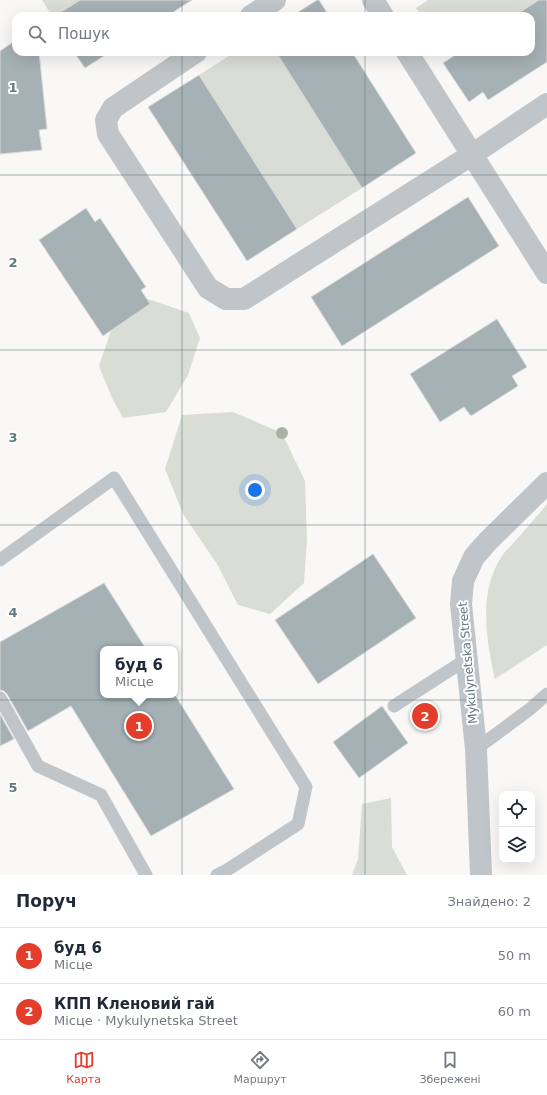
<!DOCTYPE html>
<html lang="uk">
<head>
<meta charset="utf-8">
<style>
  :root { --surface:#fff; --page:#f6f6f7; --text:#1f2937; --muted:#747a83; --line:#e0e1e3; --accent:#e33d2b }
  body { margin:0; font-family:"DejaVu Sans",sans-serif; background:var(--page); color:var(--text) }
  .controls { position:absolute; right:12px; bottom:12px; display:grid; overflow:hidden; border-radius:8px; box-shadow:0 4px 16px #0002 }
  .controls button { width:36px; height:36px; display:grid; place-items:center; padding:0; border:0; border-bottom:1px solid var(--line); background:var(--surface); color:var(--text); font:20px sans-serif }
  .you { position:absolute; left:255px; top:490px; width:14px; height:14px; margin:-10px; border:3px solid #fff; border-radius:50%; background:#1a73e8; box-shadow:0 0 0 6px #1a73e833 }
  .badge { display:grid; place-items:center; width:26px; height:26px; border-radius:50%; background:var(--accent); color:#fff; font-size:13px; font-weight:700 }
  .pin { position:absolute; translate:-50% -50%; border:2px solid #fff; box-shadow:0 1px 4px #0006 }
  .popup { position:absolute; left:100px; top:646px; width:78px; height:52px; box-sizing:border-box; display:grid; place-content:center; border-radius:8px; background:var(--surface); filter:drop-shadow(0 1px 3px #0005); font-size:13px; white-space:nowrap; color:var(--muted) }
  .popup b { font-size:15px; color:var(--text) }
  .popup::after { content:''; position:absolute; left:50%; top:100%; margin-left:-8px; border:8px solid transparent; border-top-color:var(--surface) }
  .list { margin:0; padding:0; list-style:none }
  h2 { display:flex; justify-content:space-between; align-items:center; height:52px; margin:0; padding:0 16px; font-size:17px }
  h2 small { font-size:13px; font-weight:400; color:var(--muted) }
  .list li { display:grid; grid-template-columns:26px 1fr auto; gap:12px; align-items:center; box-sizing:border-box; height:56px; padding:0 16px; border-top:1px solid var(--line) }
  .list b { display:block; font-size:15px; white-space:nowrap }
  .list p { margin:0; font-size:13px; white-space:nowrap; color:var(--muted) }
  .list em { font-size:13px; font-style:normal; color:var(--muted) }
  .icon { flex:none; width:22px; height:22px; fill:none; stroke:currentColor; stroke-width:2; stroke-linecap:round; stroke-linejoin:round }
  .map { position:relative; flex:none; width:547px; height:875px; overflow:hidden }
  .search { position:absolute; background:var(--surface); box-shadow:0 4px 16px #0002; left:12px; right:12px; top:12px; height:44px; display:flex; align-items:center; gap:10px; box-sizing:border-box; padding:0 14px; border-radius:12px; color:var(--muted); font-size:15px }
  .sheet { height:164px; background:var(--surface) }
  nav { display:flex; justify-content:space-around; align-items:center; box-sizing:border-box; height:56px; border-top:1px solid var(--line); background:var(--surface); font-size:11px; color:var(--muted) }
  nav a { display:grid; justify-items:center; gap:2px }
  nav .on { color:var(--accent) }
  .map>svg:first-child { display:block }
</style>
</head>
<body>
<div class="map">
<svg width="547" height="875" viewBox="0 0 547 875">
  <rect width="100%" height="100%" fill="#f9f8f6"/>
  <g fill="#d9ddd5">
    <path d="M42,0H80L55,16H52Z"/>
    <path d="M428,0H539L514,16H422L416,8Z"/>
    <path d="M235,52H276L362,188L297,229L199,75Z"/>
    <path d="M142,297L189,313L200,338L188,375L166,412L123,418L112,398L99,366L113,325Z"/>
    <path d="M233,412L282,433L305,481L307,539L304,583L270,614L238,605L217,564L183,514L165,469L182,415Z"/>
    <path d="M547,504V645L495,679C486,640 478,591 502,556C506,550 512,545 517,539C527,528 537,516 547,504Z"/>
    <path d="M391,798L392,847L407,875H352L358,859L362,804Z"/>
  </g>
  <g fill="#a6b1b5" stroke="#dadad8">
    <path d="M80,0H192L167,16H55Z"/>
    <path d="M317,0H319L329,16H292Z"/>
    <path d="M539,0H547V62L488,100L483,92L469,102L443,63L460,52H531V16H514Z"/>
    <path d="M16,40V52H39L47,129L39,130L42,150L0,154V51Z"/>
    <path d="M74,52H110L85,68Z"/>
    <path d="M276,52H352L416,153L362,188Z"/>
    <path d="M199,75L297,229L247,261L148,107Z"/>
    <path d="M468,197L499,246L342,346L311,297Z"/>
    <path d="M86,208L95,222L100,218L146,287L141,290L150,304L103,336L39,240Z"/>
    <path d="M497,319L527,367L512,376L518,386L471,416L464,407L440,422L410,374Z"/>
    <path d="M373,554L416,618L318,684L275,620Z"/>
    <path d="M104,583L146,649H103V695H175L234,789L151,836L71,706L28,731L7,694L4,691L0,690V642Z"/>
    <path d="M382,706L408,743L359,778L333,742Z"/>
    <path d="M0,714L14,739L0,746Z"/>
  </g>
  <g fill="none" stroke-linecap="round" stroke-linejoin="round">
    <g stroke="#bfc5c8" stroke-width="13">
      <path d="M0,560L114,478L306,787L298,824L227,870L217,875"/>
      <path d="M0,698L38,766L101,795L146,875"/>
      <path d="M394,706L467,659"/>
      <path d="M476,749L530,709L547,694"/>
    </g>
    <g stroke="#bfc5c8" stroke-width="22">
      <path d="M373,0L383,16"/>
      <path d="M251,16L275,0"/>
      <path d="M196,52L113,108L106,120L108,134L208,288L226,299H244L473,154L547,104"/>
      <path d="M407,52L547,273"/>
      <path d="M481,875L476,749L461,604L463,581L474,557L488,541L547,483"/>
    </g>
  </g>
  <circle fill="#aab2a5" cx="282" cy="433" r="6"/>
  <path fill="none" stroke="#637881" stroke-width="1" stroke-opacity="0.55" d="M182,0V16M365,0V16M182,52V875M365,52V875M0,175H547M0,350H547M0,525H547M0,700H547"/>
  <g text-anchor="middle" stroke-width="4" stroke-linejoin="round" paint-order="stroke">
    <g font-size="12" fill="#637881" stroke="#fff">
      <text transform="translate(468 663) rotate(-95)" y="4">Mykulynetska Street</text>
    </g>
  </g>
  <g font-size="13" text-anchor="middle" font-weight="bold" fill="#637881" stroke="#fff" stroke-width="4" stroke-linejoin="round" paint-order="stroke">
    <text x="13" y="92">1</text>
    <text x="13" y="267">2</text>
    <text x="13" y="442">3</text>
    <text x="13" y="617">4</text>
    <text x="13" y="792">5</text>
  </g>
</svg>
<div class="controls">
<button><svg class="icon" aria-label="locate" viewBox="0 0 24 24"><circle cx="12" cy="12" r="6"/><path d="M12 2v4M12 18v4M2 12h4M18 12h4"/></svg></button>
<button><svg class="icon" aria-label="layers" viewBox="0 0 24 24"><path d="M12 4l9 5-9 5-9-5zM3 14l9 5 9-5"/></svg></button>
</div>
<div class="you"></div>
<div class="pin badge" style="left:139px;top:726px">1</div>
<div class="popup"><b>буд 6</b>Місце</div>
<div class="pin badge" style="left:425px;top:716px">2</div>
<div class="search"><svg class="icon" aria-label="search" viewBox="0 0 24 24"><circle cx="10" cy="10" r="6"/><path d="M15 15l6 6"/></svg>Пошук</div>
</div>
<section class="sheet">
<h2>Поруч<small>Знайдено: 2</small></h2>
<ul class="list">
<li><span class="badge">1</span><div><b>буд 6</b><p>Місце</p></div><em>50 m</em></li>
<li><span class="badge">2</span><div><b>КПП Кленовий гай</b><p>Місце · Mykulynetska Street</p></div><em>60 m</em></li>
</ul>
</section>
<nav>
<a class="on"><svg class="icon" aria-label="map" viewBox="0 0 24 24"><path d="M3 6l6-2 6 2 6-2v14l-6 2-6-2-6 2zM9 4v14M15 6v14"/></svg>Карта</a>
<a><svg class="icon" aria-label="directions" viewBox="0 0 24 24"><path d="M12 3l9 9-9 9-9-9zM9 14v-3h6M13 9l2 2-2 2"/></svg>Маршрут</a>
<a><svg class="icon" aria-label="saved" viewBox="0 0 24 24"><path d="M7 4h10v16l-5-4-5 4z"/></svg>Збережені</a>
</nav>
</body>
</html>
